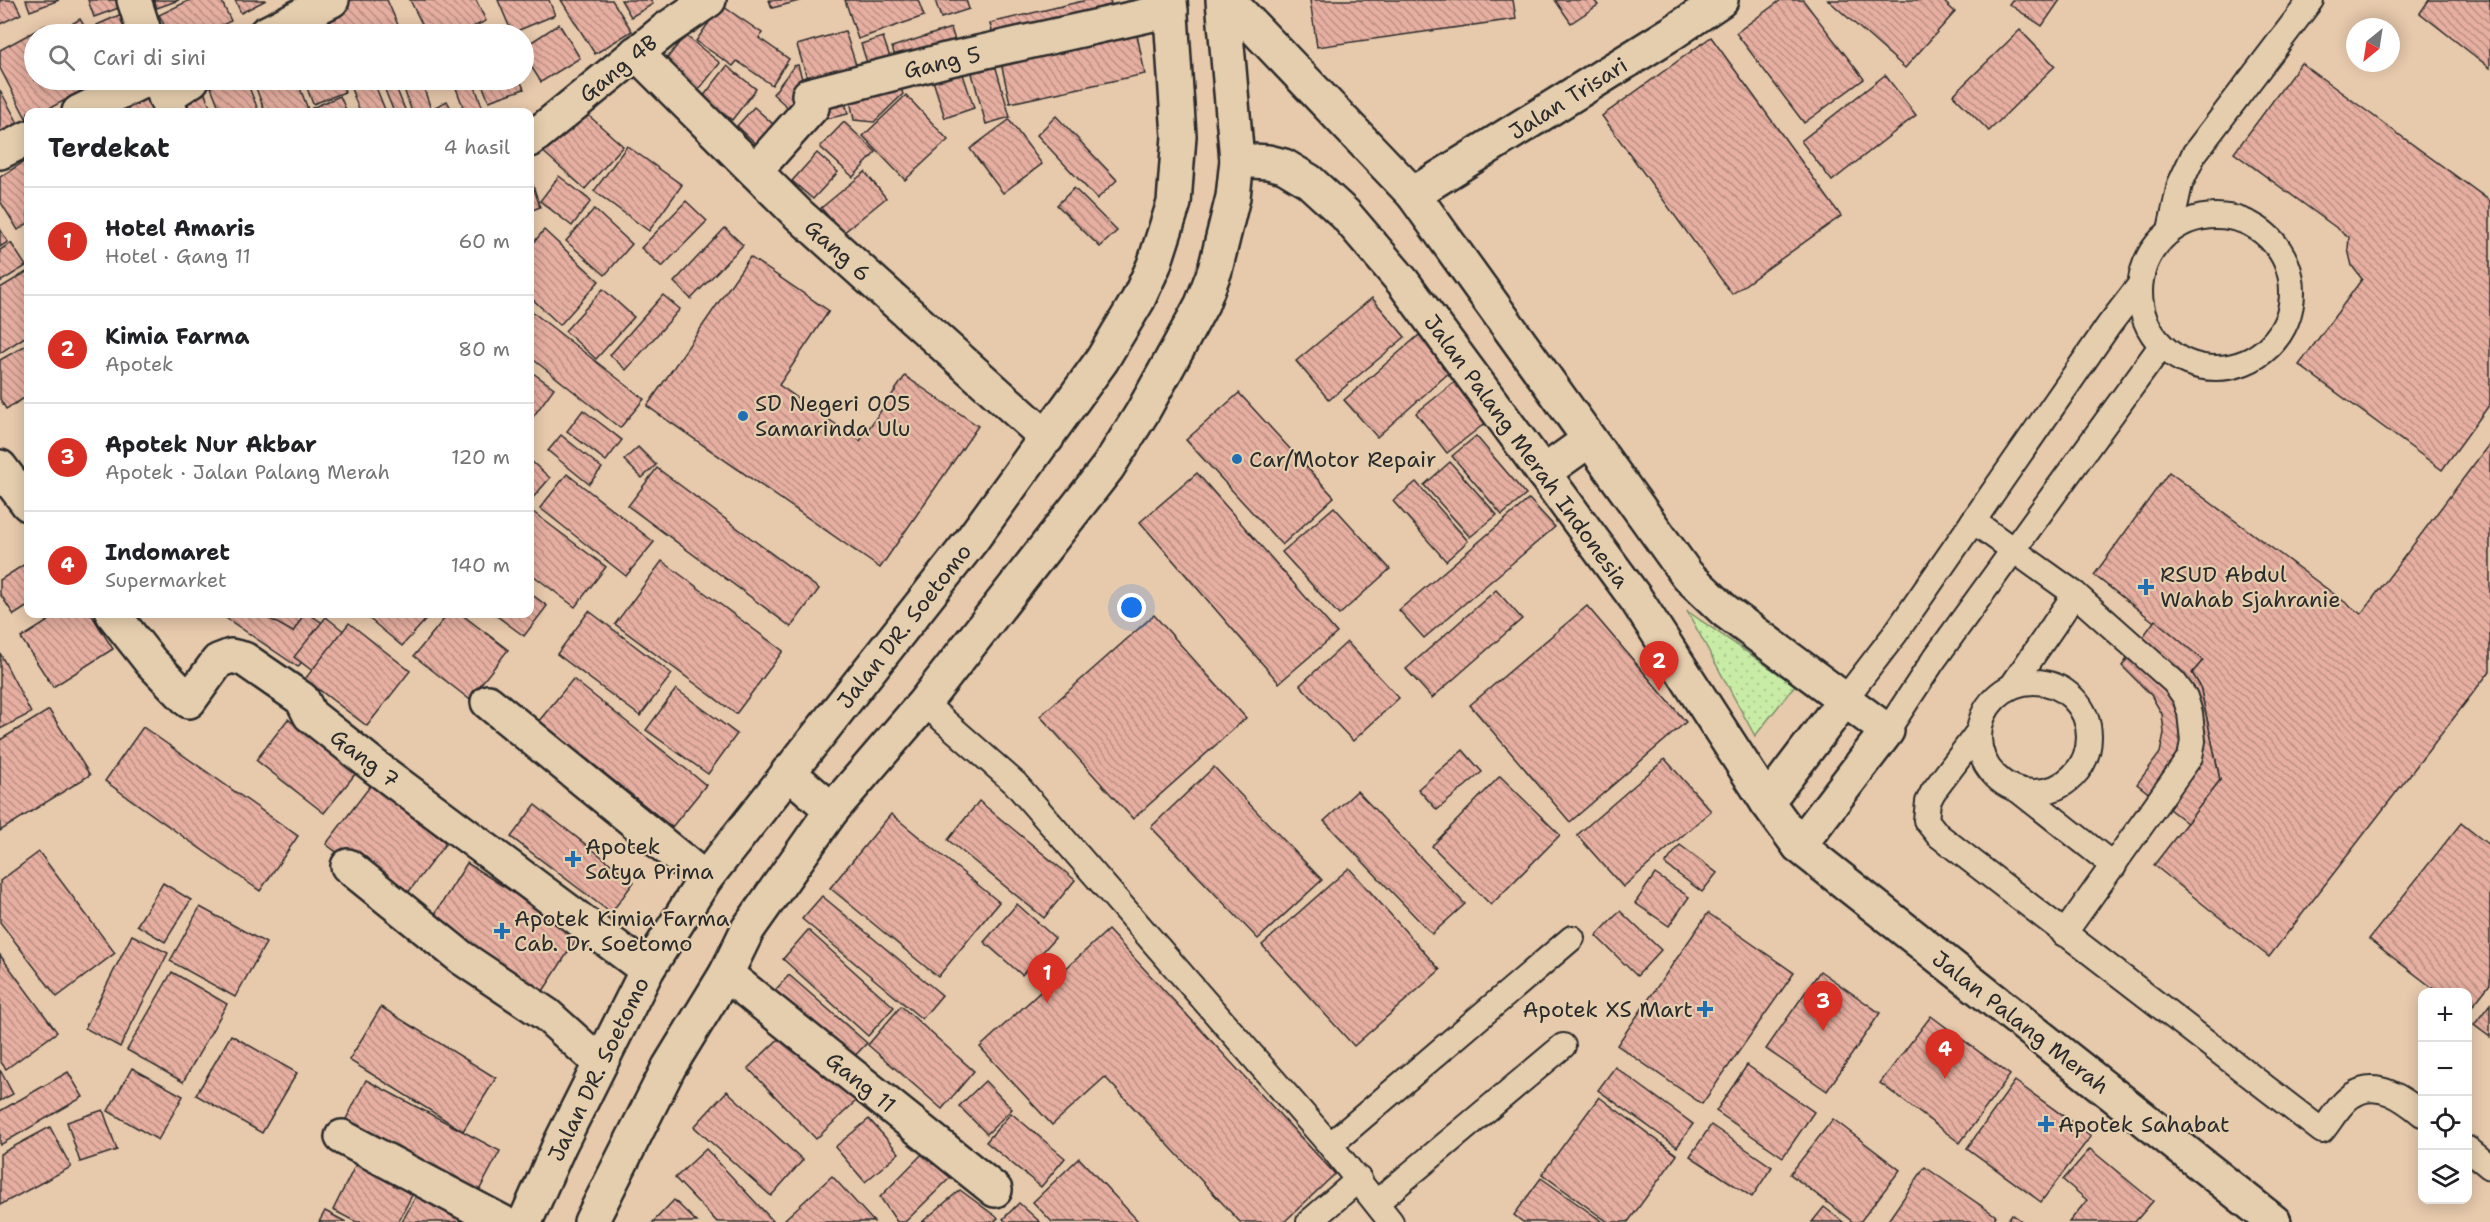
<!DOCTYPE html>
<html lang="id">
<head>
<meta charset="utf-8">
<style>
  :root { --surface:#fff; --page:#f6f6f6; --text:#202124; --muted:#757577; --line:#e0e0e0; --accent:#d93025 }
  body { margin:0; font-family:"Shantell Sans",sans-serif; background:var(--page); color:var(--text) }
  .controls { position:absolute; right:18px; bottom:18px; display:grid; overflow:hidden; border-radius:12px; box-shadow:0 3px 15px #0003 }
  .controls button { width:54px; height:54px; display:grid; place-items:center; padding:0; border:0; border-bottom:2px solid var(--line); background:var(--surface); color:var(--text); font:30px sans-serif }
  .compass { position:absolute; left:2346px; top:18px; width:54px; height:54px; border-radius:50%; background:var(--surface); box-shadow:0 3px 15px #0003; rotate:210deg }
  .you { position:absolute; left:1132px; top:608px; width:21px; height:21px; margin:-15px; border:4px solid #fff; border-radius:50%; background:#1a73e8; box-shadow:0 0 0 9px #1a73e833 }
  .badge { display:grid; place-items:center; width:39px; height:39px; border-radius:50%; background:var(--accent); color:#fff; font-size:20px; font-weight:700 }
  .pin { position:absolute; translate:-50% -50px; filter:drop-shadow(0 2px 3px #0008) }
  .pin::after { content:''; position:absolute; top:32px; width:21px; height:18px; background:inherit; clip-path:polygon(0 0,100% 0,50% 100%) }
  .list { margin:0; padding:0; list-style:none }
  h2 { display:flex; justify-content:space-between; align-items:center; height:78px; margin:0; padding:0 24px; font-size:26px }
  h2 small { font-size:20px; font-weight:400; color:var(--muted) }
  .list li { display:grid; grid-template-columns:39px 1fr auto; gap:18px; align-items:center; box-sizing:border-box; height:108px; padding:0 24px; border-top:2px solid var(--line) }
  .list b { display:block; font-size:22px; white-space:nowrap }
  .list p { margin:0; font-size:20px; white-space:nowrap; color:var(--muted) }
  .list em { font-size:20px; font-style:normal; color:var(--muted) }
  .icon { flex:none; width:33px; height:33px; fill:none; stroke:currentColor; stroke-width:2; stroke-linecap:round; stroke-linejoin:round }
  .map { position:relative; flex:none; width:2490px; height:1222px; overflow:hidden }
  .search { position:absolute; background:var(--surface); box-shadow:0 3px 15px #0003; left:24px; top:24px; width:510px; height:66px; display:flex; align-items:center; gap:15px; box-sizing:border-box; padding:0 21px; border-radius:33px; color:var(--muted); font-size:22px }
  .panel { position:absolute; background:var(--surface); box-shadow:0 3px 15px #0003; left:24px; top:108px; width:510px; height:510px; border-radius:12px }
  .map>svg:first-child { display:block }
</style>
</head>
<body>
<div class="map">
<svg width="2490" height="1222" viewBox="0 0 2490 1222">
  <defs>
    <pattern id="grass-dots" width="8" height="8" patternUnits="userSpaceOnUse" patternTransform="scale(1.5)"><rect width="8" height="8" fill="#c8eca5"/><path d="M2 2h.1M6 6h.1" fill="none" stroke="#accb8e" stroke-width="1.8" stroke-linecap="round"/></pattern>
    <pattern id="building-back-hatch" width="6" height="6" patternUnits="userSpaceOnUse" patternTransform="scale(1.5)"><rect width="6" height="6" fill="#e6afa1"/><path d="M-1 5l2 2M0 0l6 6M5-1l2 2" fill="none" stroke="#bb8f83"/></pattern>
  </defs>
  <rect width="100%" height="100%" fill="#e7c9ac"/>
  <filter id="ink" filterUnits="userSpaceOnUse"><feTurbulence type="fractalNoise" baseFrequency=".0167" numOctaves="2"/><feDisplacementMap in="SourceGraphic" scale="12" xChannelSelector="R" yChannelSelector="G"/><feConvolveMatrix kernelMatrix="1 2 1 2 8 2 1 2 1" color-interpolation-filters="sRGB"/></filter>
  <g filter="url(#ink)">
    <path fill="url(#grass-dots)" stroke="#7a8c68" stroke-width="1.5" d="M1687,611L1795,685L1755,736Z"/>
    <g fill="url(#building-back-hatch)" stroke="#2b2b2b" stroke-width="1.5">
      <path d="M0,0H14L21,14L0,24Z"/>
      <path d="M26,0H59L30,11Z"/>
      <path d="M88,0H122L124,6L94,17Z"/>
      <path d="M154,0H179L157,8Z"/>
      <path d="M190,0H221L231,21L203,34H169L159,15Z"/>
      <path d="M235,0H266L241,13Z"/>
      <path d="M348,0H387L402,34H336L325,10Z"/>
      <path d="M410,0H476L486,21L458,34H427Z"/>
      <path d="M498,0H549L555,15L512,33Z"/>
      <path d="M561,0H612L632,31L595,54Z"/>
      <path d="M621,0H651L653,4L631,17Z"/>
      <path d="M769,0H803L772,8Z"/>
      <path d="M845,0H918L924,16L858,39Z"/>
      <path d="M935,0H966L969,9L941,18Z"/>
      <path d="M1087,0H1110L1115,20L996,47L990,23Z"/>
      <path d="M1310,0H1513L1516,19L1317,47Z"/>
      <path d="M1555,0H1594L1598,5L1571,23Z"/>
      <path d="M1781,0H1803L1864,79L1804,123L1736,33Z"/>
      <path d="M1828,0H1942L1955,12L1905,68Z"/>
      <path d="M2012,0H2060L2042,26L2009,4Z"/>
      <path d="M2429,0H2490V68L2420,13Z"/>
      <path d="M721,5L762,33L759,38L789,59L772,85L737,61L733,66L696,41Z"/>
      <path d="M126,12L136,34H101L97,25Z"/>
      <path d="M315,16L323,34H286Z"/>
      <path d="M80,19L89,34H58L56,33Z"/>
      <path d="M559,24L580,58L541,82L524,55V47Z"/>
      <path d="M46,25L51,34H34V80H75L81,92L42,112H28L27,120L0,68V50Z"/>
      <path d="M1135,25L1145,74L1010,103L999,54Z"/>
      <path d="M951,28L959,53L900,72L892,47Z"/>
      <path d="M2020,30L2055,66L1989,131L1953,95Z"/>
      <path d="M845,31L860,77L811,91L797,45Z"/>
      <path d="M685,35L720,63L696,93L662,65Z"/>
      <path d="M883,37L894,69L871,75L861,44Z"/>
      <path d="M1711,37L1841,216L1732,294L1602,116Z"/>
      <path d="M992,54L1010,117L986,124L968,59Z"/>
      <path d="M958,59L974,108L945,118L929,68Z"/>
      <path d="M2301,63L2490,201V404L2442,470L2299,365L2362,279L2352,266L2348,249L2349,237L2234,153Z"/>
      <path d="M798,65L808,99L794,113L773,94L794,66Z"/>
      <path d="M727,66L756,89L732,120L702,98Z"/>
      <path d="M1885,75L1916,115L1832,181L1801,141Z"/>
      <path d="M216,80H246L259,112H221L209,82Z"/>
      <path d="M253,80H297L309,112H265Z"/>
      <path d="M304,80H341L345,92L313,104Z"/>
      <path d="M367,80H373L386,112H360L350,86Z"/>
      <path d="M381,80H393L406,112H394Z"/>
      <path d="M401,80H421L432,112H412Z"/>
      <path d="M480,80H520L524,89L489,101Z"/>
      <path d="M898,80L903,94L874,122L854,120L849,95Z"/>
      <path d="M473,81L484,112H465L456,88Z"/>
      <path d="M202,86L212,112H180L174,97Z"/>
      <path d="M142,87L154,112H93Z"/>
      <path d="M0,90L19,125L0,136Z"/>
      <path d="M843,93L848,114L821,120L816,99Z"/>
      <path d="M906,95L948,140L905,180L863,136Z"/>
      <path d="M340,96L347,112H314L312,108Z"/>
      <path d="M447,101L453,112H438L435,107Z"/>
      <path d="M578,106L623,146L585,189L539,148Z"/>
      <path d="M754,107L780,130L763,150L737,126Z"/>
      <path d="M1056,116L1117,180L1097,199L1037,135Z"/>
      <path d="M1009,120L1042,164L1003,193L970,149Z"/>
      <path d="M844,122L876,152L853,177L820,147Z"/>
      <path d="M627,146L682,185L649,231L594,191Z"/>
      <path d="M817,153L838,172L813,199L792,181Z"/>
      <path d="M28,159V223L18,230L0,201V177Z"/>
      <path d="M865,172L886,198L843,233L821,208Z"/>
      <path d="M530,176L540,207L530,211Z"/>
      <path d="M559,176L591,201L572,226L540,201Z"/>
      <path d="M1074,188L1117,231L1100,247L1057,205Z"/>
      <path d="M686,201L707,221L662,267L641,248Z"/>
      <path d="M594,209L632,244L605,275L566,241Z"/>
      <path d="M725,228L743,245L691,299L674,282Z"/>
      <path d="M0,229L8,242L0,247Z"/>
      <path d="M544,230L599,281L560,325L530,297V247Z"/>
      <path d="M11,243L26,266L0,282V250Z"/>
      <path d="M750,257L829,311L779,385L860,441L905,376L978,426L880,568L647,406Z"/>
      <path d="M28,271V335L0,353V288Z"/>
      <path d="M603,289L634,317L596,359L565,331Z"/>
      <path d="M663,295L680,309L626,370L610,355Z"/>
      <path d="M1372,298L1405,337L1329,400L1296,361Z"/>
      <path d="M530,310L644,399L620,428L530,357Z"/>
      <path d="M1419,335L1451,371L1377,437L1344,400Z"/>
      <path d="M28,344V396L6,409L0,399V360Z"/>
      <path d="M530,371L554,388L530,421Z"/>
      <path d="M1456,381L1488,421L1447,453L1416,413Z"/>
      <path d="M1239,393L1334,497L1282,545L1186,440Z"/>
      <path d="M583,410L622,440L606,461L567,431Z"/>
      <path d="M561,435L602,468L589,484L548,451Z"/>
      <path d="M1476,436L1526,495L1502,515L1452,456Z"/>
      <path d="M2490,443V671L2269,957L2154,865L2220,780L2200,686L2192,673L2203,660L2094,575L2169,472L2361,614Z"/>
      <path d="M638,447L656,465L642,478L624,460Z"/>
      <path d="M530,460L550,478L530,501Z"/>
      <path d="M1450,462L1497,515L1470,537L1424,485Z"/>
      <path d="M657,468L819,589L791,627L628,506Z"/>
      <path d="M1197,473L1337,633L1279,683L1140,522Z"/>
      <path d="M567,474L654,542L626,576L540,508Z"/>
      <path d="M1416,482L1468,541L1446,561L1393,501Z"/>
      <path d="M1529,499L1555,527L1424,638L1399,610Z"/>
      <path d="M1334,507L1390,569L1339,615L1282,552Z"/>
      <path d="M533,512L606,567L575,607L530,573V516Z"/>
      <path d="M662,561L783,651L736,714L615,624Z"/>
      <path d="M28,562V606L14,615L0,594V580Z"/>
      <path d="M1496,590L1522,619L1432,698L1406,669Z"/>
      <path d="M530,593L547,606L524,636L494,614H530Z"/>
      <path d="M1587,606L1686,722L1570,822L1470,705Z"/>
      <path d="M589,611L672,674L640,716L557,654Z"/>
      <path d="M59,614H91L113,649L53,687L21,638Z"/>
      <path d="M220,614H309L327,626L298,667Z"/>
      <path d="M261,614H304L293,632Z"/>
      <path d="M368,614H431L402,646L366,616Z"/>
      <path d="M448,614H461L508,650L469,699L414,656Z"/>
      <path d="M1154,615L1246,718L1133,819L1040,716Z"/>
      <path d="M326,617L346,633L314,672L294,657Z"/>
      <path d="M2155,620L2203,660L2192,673L2200,686L2220,780L2187,823L2137,784L2160,753L2164,733L2162,714L2151,695L2122,666Z"/>
      <path d="M349,623L410,671L367,726L305,679Z"/>
      <path d="M1347,642L1399,698L1353,741L1300,685Z"/>
      <path d="M0,653L31,713L0,729Z"/>
      <path d="M573,679L706,785L672,827L539,721Z"/>
      <path d="M676,689L737,734L708,774L646,730Z"/>
      <path d="M49,710L90,775L0,831V740Z"/>
      <path d="M288,719L356,773L324,813L256,760Z"/>
      <path d="M143,727L298,836L260,891L105,781Z"/>
      <path d="M1463,750L1482,772L1437,810L1418,789Z"/>
      <path d="M1665,759L1711,811L1623,887L1577,835Z"/>
      <path d="M1214,767L1322,880L1258,939L1151,827Z"/>
      <path d="M1500,776L1560,835L1491,905L1432,846Z"/>
      <path d="M371,785L446,843L401,902L326,844Z"/>
      <path d="M1357,791L1465,904L1432,934L1324,821Z"/>
      <path d="M979,801L1075,880L1044,918L948,840Z"/>
      <path d="M535,805L634,882L611,913L511,837Z"/>
      <path d="M891,814L999,902L938,977L830,888Z"/>
      <path d="M2461,823L2490,846V984L2468,1012V992H2438L2369,939Z"/>
      <path d="M1680,845L1717,873L1702,892L1665,864Z"/>
      <path d="M39,852L115,953L57,997L0,922V881Z"/>
      <path d="M467,863L579,935L538,999L426,928Z"/>
      <path d="M1349,868L1440,970L1354,1046L1262,945Z"/>
      <path d="M1655,874L1689,897L1669,926L1635,903Z"/>
      <path d="M163,883L191,900L165,942L137,925Z"/>
      <path d="M822,896L942,995L922,1019L802,919Z"/>
      <path d="M1017,904L1055,938L1022,975L984,942Z"/>
      <path d="M200,907L266,943L235,997L170,961Z"/>
      <path d="M1620,911L1661,950L1637,976L1596,936Z"/>
      <path d="M1708,913L1794,973L1702,1104L1617,1045Z"/>
      <path d="M808,930L894,1007L868,1036L783,959Z"/>
      <path d="M1108,930L1335,1174L1284,1222H1240L1105,1077L1052,1125L980,1047Z"/>
      <path d="M132,935L168,953L120,1047L85,1028Z"/>
      <path d="M0,955L57,1032L6,1069L0,1061Z"/>
      <path d="M1820,971L1880,1013L1827,1091L1766,1049Z"/>
      <path d="M172,972L227,1004L183,1082L127,1050Z"/>
      <path d="M789,975L867,1043L846,1065L769,997Z"/>
      <path d="M2490,1004V1037L2474,1025Z"/>
      <path d="M901,1006L974,1071L942,1109L868,1045Z"/>
      <path d="M381,1007L496,1078L463,1131L349,1060Z"/>
      <path d="M1931,1016L2010,1075L1960,1143L1880,1083Z"/>
      <path d="M789,1029L857,1100L816,1139L748,1068Z"/>
      <path d="M231,1035L297,1073L262,1133L196,1095Z"/>
      <path d="M1747,1065L1814,1112L1783,1157L1716,1111Z"/>
      <path d="M1615,1067L1693,1124L1677,1147L1598,1090Z"/>
      <path d="M132,1068L183,1096L158,1140L108,1111Z"/>
      <path d="M0,1070L13,1094L0,1101Z"/>
      <path d="M68,1072L83,1097L0,1145V1111Z"/>
      <path d="M366,1080L500,1151L475,1198L342,1127Z"/>
      <path d="M985,1081L1012,1109L987,1134L959,1106Z"/>
      <path d="M2015,1081L2091,1136L2041,1202L1967,1148Z"/>
      <path d="M727,1091L803,1160L771,1196L694,1127Z"/>
      <path d="M1599,1097L1677,1155L1628,1222H1608L1542,1174Z"/>
      <path d="M103,1110L117,1150L80,1162L67,1122Z"/>
      <path d="M1011,1113L1065,1158L1041,1187L986,1142Z"/>
      <path d="M869,1119L899,1153L865,1182L835,1147Z"/>
      <path d="M1833,1119L1900,1170L1860,1222H1853L1790,1174Z"/>
      <path d="M1711,1125L1772,1167L1752,1197L1690,1156Z"/>
      <path d="M50,1127L71,1167L0,1205V1154Z"/>
      <path d="M706,1149L774,1222H717L675,1178Z"/>
      <path d="M927,1149L953,1175L905,1222H897L880,1197Z"/>
      <path d="M2090,1149L2153,1201L2135,1222H2069L2087,1200L2063,1180Z"/>
      <path d="M1079,1158L1139,1222H1052L1033,1202Z"/>
      <path d="M356,1164L413,1193L398,1222H356L333,1210Z"/>
      <path d="M1925,1167L1996,1216L1992,1222H1887Z"/>
      <path d="M832,1176L874,1222H788L785,1219Z"/>
      <path d="M1541,1178L1603,1222H1523L1514,1215Z"/>
      <path d="M960,1190L998,1218L994,1222H922Z"/>
      <path d="M416,1196L465,1222H402Z"/>
      <path d="M674,1200L697,1222H653Z"/>
      <path d="M1019,1203L1040,1222H1007L1003,1219Z"/>
      <path d="M1824,1207L1843,1222H1812Z"/>
      <path d="M325,1211L346,1222H319Z"/>
      <path d="M2012,1214L2023,1222H2006Z"/>
    </g>
    <g fill="none" stroke-linecap="round" stroke-linejoin="round">
      <defs>
        <g id="lane">
          <circle cx="2216" cy="292" r="76"/>
          <path d="M2170,230L2180,184L2194,154L2311,0"/>
          <path d="M1973,521L2075,594L2174,682L2185,697L2190,713L2193,741L2190,757L2064,934"/>
          <circle cx="2034" cy="737" r="55"/>
          <path d="M2012,686L2075,594"/>
          <path d="M1845,699L1895,634L2109,325L2139,286"/>
          <path d="M924,703L1015,783L1330,1145L1572,938"/>
          <path d="M1887,731L1933,661L2161,346"/>
          <path d="M1979,731L1933,792L1928,802L1926,820L1938,835L2322,1131C2331,1120 2341,1102 2353,1095C2377,1079 2404,1099 2422,1114"/>
          <path d="M2018,790L2114,866"/>
          <path d="M1330,1145L1391,1222"/>
          <path d="M2468,1149L2490,1167"/>
          <path d="M1377,1202L1563,1046"/>
          <path d="M1309,1222L1359,1179"/>
        </g>
        <g id="street">
          <path d="M134,0L145,34"/>
          <path d="M1228,0L1413,194L1687,575L1725,611L1887,731L1799,846"/>
          <path d="M265,34L332,0"/>
          <path d="M636,53L797,213L1047,438"/>
          <path d="M159,80L171,112"/>
          <path d="M165,97L192,80"/>
          <path d="M79,112L145,80"/>
          <path d="M530,140L665,30L709,0"/>
          <path d="M0,152L28,138"/>
          <path d="M1237,160L1268,162L1284,166L1309,181L1345,214L1403,282L1636,599L1767,802"/>
          <path d="M755,171L812,107L809,95L946,60L1171,10"/>
          <path d="M1413,194L1672,33L1721,0"/>
          <path d="M0,467L28,504"/>
          <path d="M1543,473L1589,440"/>
          <path d="M113,614L151,662L189,701L218,661L231,656L244,659L302,699L310,715L378,769L647,970"/>
          <path d="M1845,699L1767,802L1799,846L2274,1222"/>
          <path d="M488,702L705,879"/>
          <path d="M348,866L462,958L547,1015L600,1063"/>
          <path d="M726,974L995,1190"/>
          <path d="M342,1137L502,1222"/>
        </g>
        <g id="secondary">
          <path d="M788,772L832,810"/>
          <path d="M525,1222L560,1144L647,970L705,879L971,541L1102,360L1138,300L1154,265L1174,203L1179,136L1170,0"/>
          <path d="M591,1222L669,1067L726,974L748,929L832,810L924,703L1108,467L1142,413L1183,339L1202,304L1215,270L1233,197L1237,160L1223,0"/>
        </g>
      </defs>
      <use href="#lane" stroke="#2b2b2b" stroke-width="28"/>
      <use href="#street" stroke="#2b2b2b" stroke-width="38"/>
      <use href="#secondary" stroke="#2b2b2b" stroke-width="38"/>
      <use href="#lane" stroke="#e5ceae" stroke-width="24"/>
      <use href="#street" stroke="#e5ceae" stroke-width="33"/>
      <use href="#secondary" stroke="#e5ceae" stroke-width="33"/>
    </g>
  </g>
  <g fill="#1f6fb2" stroke="#e5ceae" stroke-width="2">
    <circle cx="743" cy="416" r="6"/>
    <circle cx="1237" cy="459" r="6"/>
    <path d="M2143 578h6v6h6v6h-6v6h-6v-6h-6v-6h6z"/>
    <path d="M570 850h6v6h6v6h-6v6h-6v-6h-6v-6h6z"/>
    <path d="M499 922h6v6h6v6h-6v6h-6v-6h-6v-6h6z"/>
    <path d="M1702 1000h6v6h6v6h-6v6h-6v-6h-6v-6h6z"/>
    <path d="M2043 1115h6v6h6v6h-6v6h-6v-6h-6v-6h6z"/>
  </g>
  <g text-anchor="middle" stroke-width="4.5" stroke-linejoin="round" paint-order="stroke">
    <g font-size="22" fill="#2b2b2b" stroke="#e5ceae">
      <text transform="translate(942 62) rotate(-13)" y="8">Gang 5</text>
      <text transform="translate(618 68) rotate(-39)" y="8">Gang 4B</text>
      <text transform="translate(1568 98) rotate(-32)" y="8">Jalan Trisari</text>
      <text transform="translate(838 250) rotate(42)" y="8">Gang 6</text>
      <text transform="translate(1527 451) rotate(54)" y="8">Jalan Palang Merah Indonesia</text>
      <text transform="translate(904 626) rotate(-52)" y="8">Jalan DR. Soetomo</text>
      <text transform="translate(365 758) rotate(38)" y="8">Gang 7</text>
      <text transform="translate(2021 1022) rotate(38)" y="8">Jalan Palang Merah</text>
      <text transform="translate(598 1069) rotate(-64)" y="8">Jalan DR. Soetomo</text>
      <text transform="translate(861 1082) rotate(39)" y="8">Gang 11</text>
    </g>
    <g font-size="22" fill="#2b2b2b" stroke="#e5ceae" text-anchor="start">
      <text x="755" y="411">SD Negeri 005<tspan x="755" dy="25">Samarinda Ulu</tspan></text>
      <text x="1249" y="467">Car/Motor Repair</text>
      <text x="2160" y="582">RSUD Abdul<tspan x="2160" dy="25">Wahab Sjahranie</tspan></text>
      <text x="585" y="854">Apotek<tspan x="585" dy="25">Satya Prima</tspan></text>
      <text x="514" y="926">Apotek Kimia Farma<tspan x="514" dy="25">Cab. Dr. Soetomo</tspan></text>
      <text x="1693" y="1017" text-anchor="end">Apotek XS Mart</text>
      <text x="2058" y="1132">Apotek Sahabat</text>
    </g>
  </g>
</svg>
<div class="controls">
<button>+</button>
<button>−</button>
<button><svg class="icon" aria-label="locate" viewBox="0 0 24 24"><circle cx="12" cy="12" r="6"/><path d="M12 2v4M12 18v4M2 12h4M18 12h4"/></svg></button>
<button><svg class="icon" aria-label="layers" viewBox="0 0 24 24"><path d="M12 4l9 5-9 5-9-5zM3 14l9 5 9-5"/></svg></button>
</div>
<svg class="compass" viewBox="-18 -18 36 36"><path d="M0-13l5 13h-10z" fill="#e53935"/><path d="M0 13l5-13h-10z" fill="#757577"/></svg>
<div class="you"></div>
<div class="pin badge" style="left:1047px;top:1003px">1</div>
<div class="pin badge" style="left:1659px;top:691px">2</div>
<div class="pin badge" style="left:1823px;top:1031px">3</div>
<div class="pin badge" style="left:1945px;top:1079px">4</div>
<div class="search"><svg class="icon" aria-label="search" viewBox="0 0 24 24"><circle cx="10" cy="10" r="6"/><path d="M15 15l6 6"/></svg>Cari di sini</div>
<section class="panel">
<h2>Terdekat<small>4 hasil</small></h2>
<ul class="list">
<li><span class="badge">1</span><div><b>Hotel Amaris</b><p>Hotel · Gang 11</p></div><em>60 m</em></li>
<li><span class="badge">2</span><div><b>Kimia Farma</b><p>Apotek</p></div><em>80 m</em></li>
<li><span class="badge">3</span><div><b>Apotek Nur Akbar</b><p>Apotek · Jalan Palang Merah</p></div><em>120 m</em></li>
<li><span class="badge">4</span><div><b>Indomaret</b><p>Supermarket</p></div><em>140 m</em></li>
</ul>
</section>
</div>
</body>
</html>
